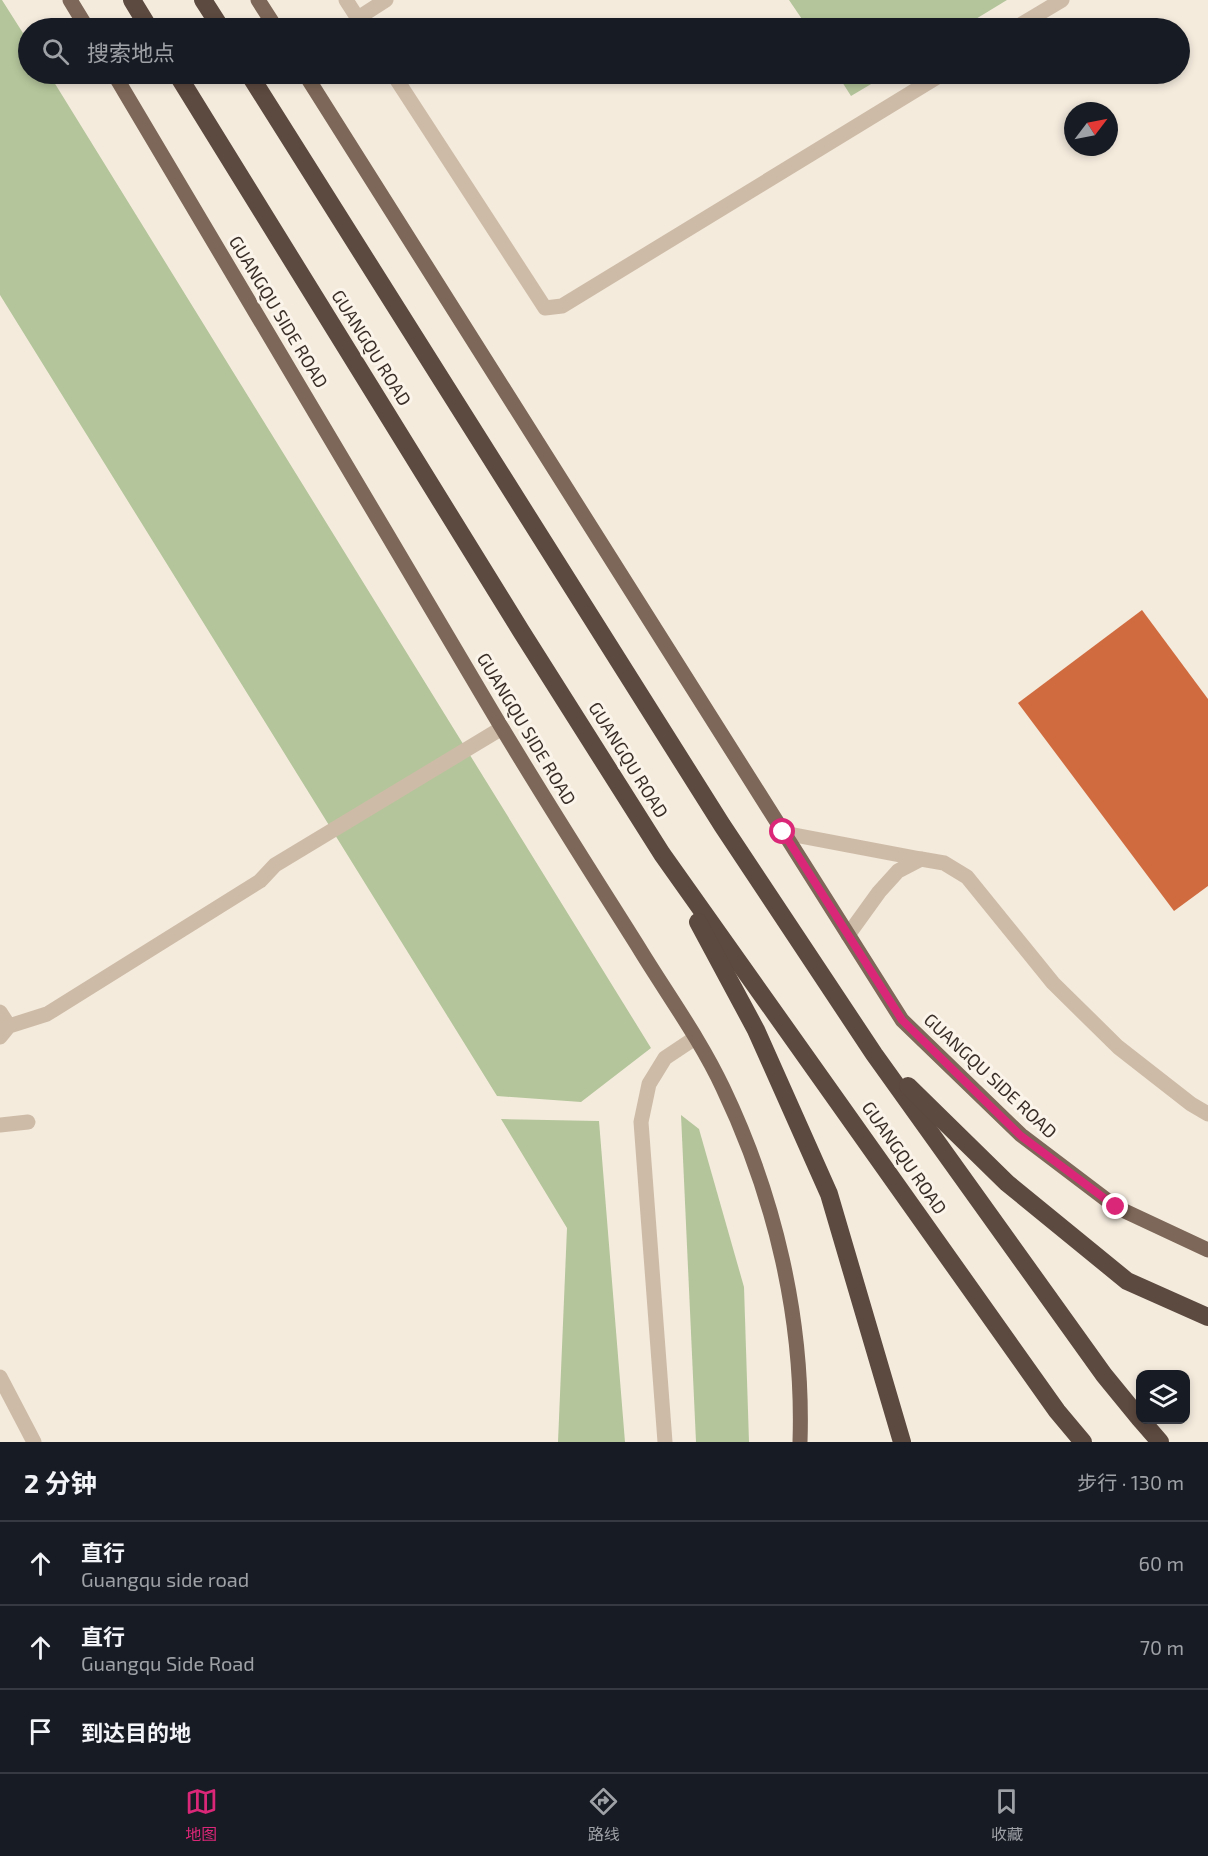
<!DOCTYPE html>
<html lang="zh">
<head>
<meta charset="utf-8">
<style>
  :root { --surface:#171b24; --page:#242831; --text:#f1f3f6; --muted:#9ea1a6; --line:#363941; --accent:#db2777 }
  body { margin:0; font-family:"Exo 2","Noto Sans SC",sans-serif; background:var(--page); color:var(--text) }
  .controls { position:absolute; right:18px; bottom:18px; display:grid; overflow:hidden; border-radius:12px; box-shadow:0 3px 9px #0003 }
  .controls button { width:54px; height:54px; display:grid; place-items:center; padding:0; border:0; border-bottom:2px solid var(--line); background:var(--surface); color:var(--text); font:30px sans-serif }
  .compass { position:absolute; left:1064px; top:102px; width:54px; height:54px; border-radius:50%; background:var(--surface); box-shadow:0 3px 9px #0003; rotate:58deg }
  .stop { position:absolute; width:18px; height:18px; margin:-14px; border:4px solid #db2777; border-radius:50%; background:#fff }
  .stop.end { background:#db2777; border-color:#fff; box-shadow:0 2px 6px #0008 }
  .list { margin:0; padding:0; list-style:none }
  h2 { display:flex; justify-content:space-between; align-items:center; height:78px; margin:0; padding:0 24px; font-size:26px }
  h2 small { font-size:20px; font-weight:400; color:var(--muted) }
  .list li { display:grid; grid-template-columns:39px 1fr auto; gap:18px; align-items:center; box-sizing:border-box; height:84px; padding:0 24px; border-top:2px solid var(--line) }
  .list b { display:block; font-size:22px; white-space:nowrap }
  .list p { margin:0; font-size:20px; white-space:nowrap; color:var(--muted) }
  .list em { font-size:20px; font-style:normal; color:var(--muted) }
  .icon { flex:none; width:33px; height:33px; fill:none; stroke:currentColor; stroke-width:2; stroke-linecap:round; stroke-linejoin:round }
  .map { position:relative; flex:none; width:1208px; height:1442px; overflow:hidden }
  .search { position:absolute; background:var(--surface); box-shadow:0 3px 9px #0003; left:18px; right:18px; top:18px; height:66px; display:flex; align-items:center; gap:15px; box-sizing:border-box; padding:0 21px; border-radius:33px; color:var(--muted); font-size:22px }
  .sheet { height:330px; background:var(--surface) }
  nav { display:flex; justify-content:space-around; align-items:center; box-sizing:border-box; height:84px; border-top:2px solid var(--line); background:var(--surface); font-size:16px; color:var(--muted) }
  nav a { display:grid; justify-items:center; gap:3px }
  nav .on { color:var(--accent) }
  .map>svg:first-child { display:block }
</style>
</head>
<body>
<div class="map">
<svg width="1208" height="1442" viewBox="0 0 1208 1442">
  <rect width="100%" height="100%" fill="#f4ebdd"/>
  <g fill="#b4c59b">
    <path d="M0,0H2L28,41V74H49L651,1048L581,1102L497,1096L0,295Z"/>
    <path d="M789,0H1007L961,28H808Z"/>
    <path d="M837,74H888L851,96Z"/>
    <path d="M681,1115L699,1129L744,1287L749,1442H696Z"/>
    <path d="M501,1119L599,1121L625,1442H558L567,1228Z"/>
  </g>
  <path fill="#d06b3f" d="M1142,610L1208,699V886L1174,911L1018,703Z"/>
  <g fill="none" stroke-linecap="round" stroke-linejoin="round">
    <g stroke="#cebba7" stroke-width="15">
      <path d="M346,0L364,28"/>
      <path d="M358,18L386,0"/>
      <path d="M1015,28L1062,0"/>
      <path d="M393,74L545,308L562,306L942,74"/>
      <path d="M784,833L921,859L898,871L879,892L848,935"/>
      <path d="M921,859L944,863L967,877L1053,983L1118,1047L1191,1104L1208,1114"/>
      <path d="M0,1012L9,1026"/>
      <path d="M0,1037L9,1026L47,1014L260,881L275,865L502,728"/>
      <path d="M0,1125L28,1122"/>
      <path d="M0,1377L34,1442"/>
      <path d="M665,1442L641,1122L649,1084L665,1058L695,1038"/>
    </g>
    <g stroke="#7d6758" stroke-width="15">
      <path d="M70,0L87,28"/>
      <path d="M258,0L276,28"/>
      <path d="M114,74C238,283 363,493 487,703C536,786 588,867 639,948C667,994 700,1039 723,1088C775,1197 804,1320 800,1442"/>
      <path d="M305,74L902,1020L1021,1135L1116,1207L1208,1250"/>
    </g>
    <g stroke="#5c493f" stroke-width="18">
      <path d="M132,0L149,28"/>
      <path d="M203,0L221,28"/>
      <path d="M177,74L521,631L662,854L1057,1411L1083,1442"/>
      <path d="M249,74L722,825L874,1054L1104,1375L1140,1419"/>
      <path d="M698,922L756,1030L829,1194L902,1442"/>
      <path d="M908,1086L1007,1183L1127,1281L1208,1317"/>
      <path d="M1141,1420L1160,1442"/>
    </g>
  </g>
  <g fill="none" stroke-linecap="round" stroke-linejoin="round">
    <path stroke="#db2777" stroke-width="8" d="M783,832L902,1020L1021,1136L1116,1207"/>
  </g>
  <g text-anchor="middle" stroke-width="6" stroke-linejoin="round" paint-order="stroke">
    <g font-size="18" fill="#3a2f28" stroke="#fbf4ea">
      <text transform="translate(278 312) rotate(59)" y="6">GUANGQU SIDE ROAD</text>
      <text transform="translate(371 348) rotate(58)" y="6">GUANGQU ROAD</text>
      <text transform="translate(526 729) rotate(59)" y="6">GUANGQU SIDE ROAD</text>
      <text transform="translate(628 760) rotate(58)" y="6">GUANGQU ROAD</text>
      <text transform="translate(990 1076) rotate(43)" y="6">GUANGQU SIDE ROAD</text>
      <text transform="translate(904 1158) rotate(55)" y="6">GUANGQU ROAD</text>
    </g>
  </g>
</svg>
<div class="controls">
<button><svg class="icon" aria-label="layers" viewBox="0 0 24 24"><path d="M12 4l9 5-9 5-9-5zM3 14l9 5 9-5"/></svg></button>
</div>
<svg class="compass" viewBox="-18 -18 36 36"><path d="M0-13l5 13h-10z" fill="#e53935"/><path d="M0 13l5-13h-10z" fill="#9ea1a6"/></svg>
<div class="stop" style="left:783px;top:832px"></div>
<div class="stop end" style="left:1116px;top:1207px"></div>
<div class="search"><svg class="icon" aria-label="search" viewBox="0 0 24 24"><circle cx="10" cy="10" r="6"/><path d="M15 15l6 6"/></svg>搜索地点</div>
</div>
<section class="sheet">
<h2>2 分钟<small>步行 · 130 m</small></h2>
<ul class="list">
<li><svg class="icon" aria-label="ahead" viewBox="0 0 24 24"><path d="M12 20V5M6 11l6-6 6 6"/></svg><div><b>直行</b><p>Guangqu side road</p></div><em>60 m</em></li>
<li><svg class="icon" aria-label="ahead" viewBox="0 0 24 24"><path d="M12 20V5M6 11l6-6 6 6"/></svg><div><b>直行</b><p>Guangqu Side Road</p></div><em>70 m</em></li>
<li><svg class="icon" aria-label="arrive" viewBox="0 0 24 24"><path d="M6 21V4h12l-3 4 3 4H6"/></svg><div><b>到达目的地</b></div></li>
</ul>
</section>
<nav>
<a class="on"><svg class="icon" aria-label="map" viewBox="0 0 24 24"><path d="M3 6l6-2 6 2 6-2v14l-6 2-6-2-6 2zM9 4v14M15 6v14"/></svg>地图</a>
<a><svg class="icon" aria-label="directions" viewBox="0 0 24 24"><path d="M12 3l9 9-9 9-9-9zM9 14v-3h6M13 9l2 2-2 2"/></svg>路线</a>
<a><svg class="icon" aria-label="saved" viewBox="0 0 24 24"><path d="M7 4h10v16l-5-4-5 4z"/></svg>收藏</a>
</nav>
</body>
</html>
